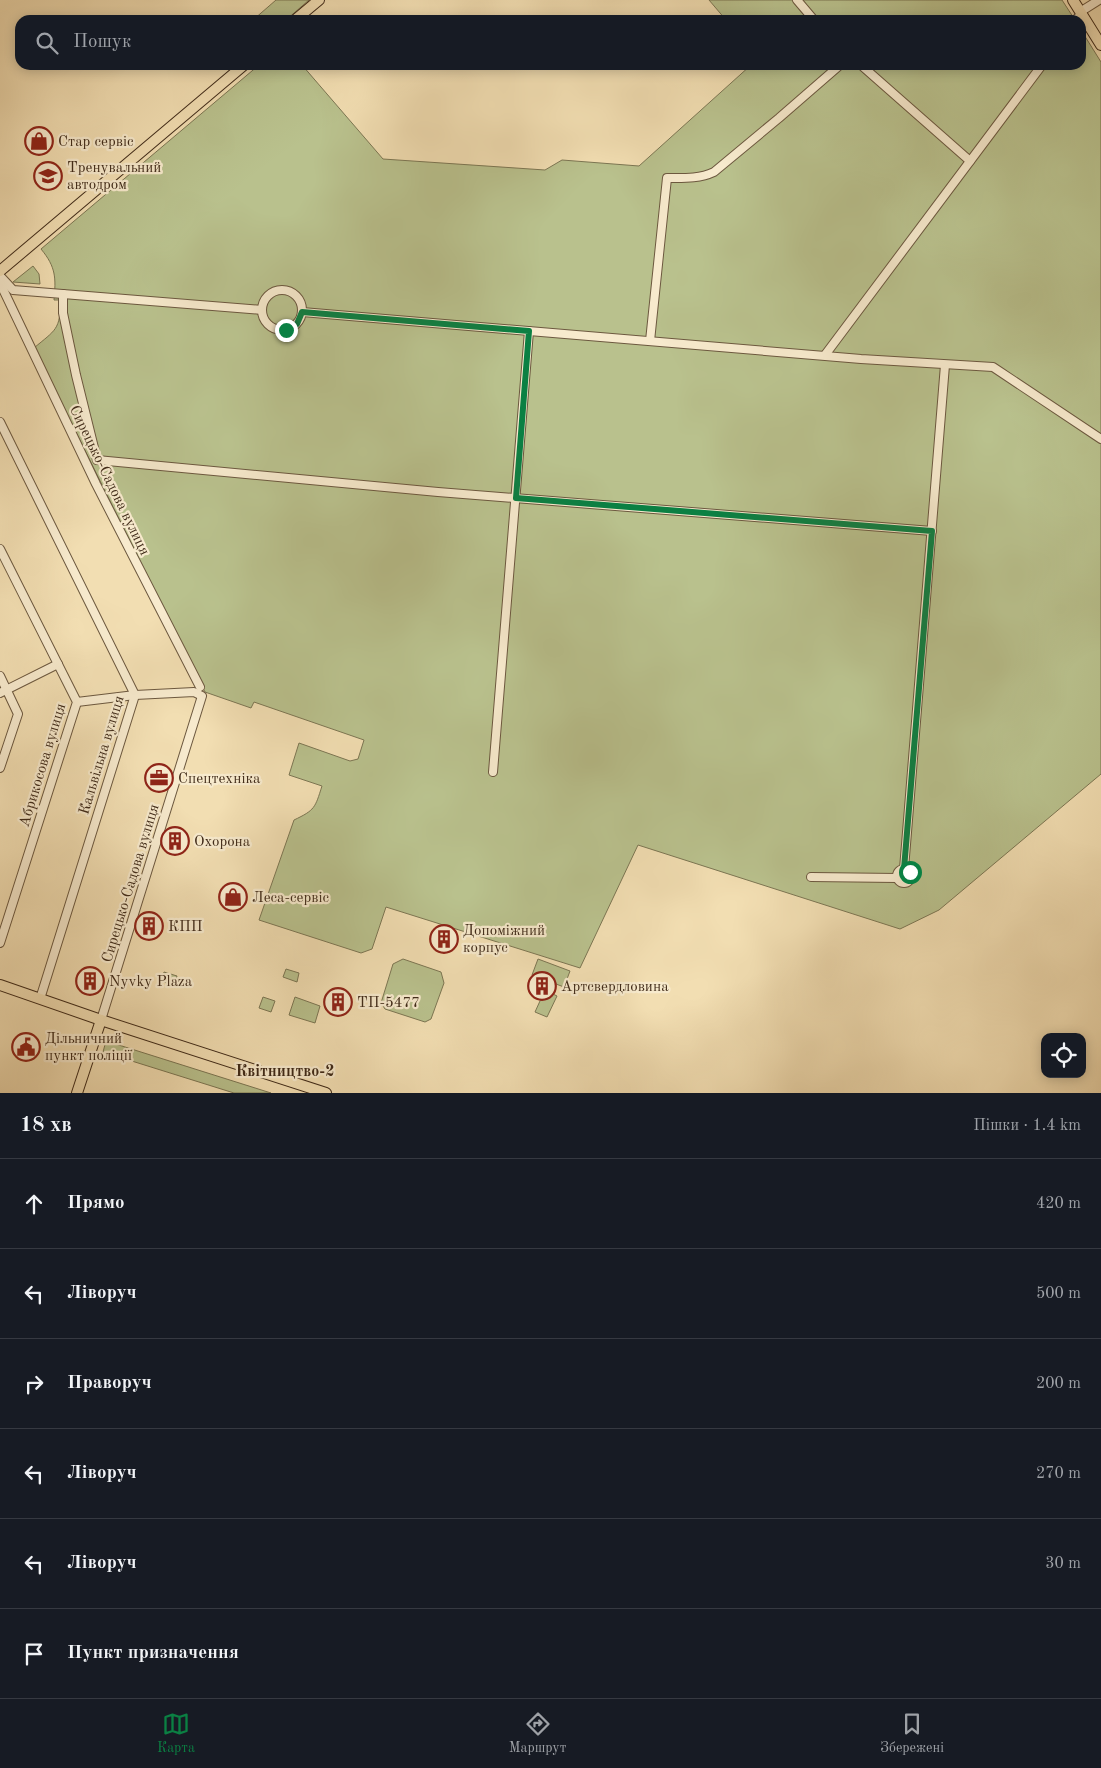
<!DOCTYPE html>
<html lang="uk">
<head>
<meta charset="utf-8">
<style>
  :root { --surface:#171b24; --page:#20242c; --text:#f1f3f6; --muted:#9ea1a6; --line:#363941; --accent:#0b8043 }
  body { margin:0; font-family:"Old Standard TT",serif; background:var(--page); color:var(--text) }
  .controls { position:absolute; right:15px; bottom:15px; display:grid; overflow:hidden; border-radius:10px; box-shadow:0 2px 12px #0003 }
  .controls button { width:45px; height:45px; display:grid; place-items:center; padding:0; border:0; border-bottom:1px solid var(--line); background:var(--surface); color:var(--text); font:25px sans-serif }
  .stop { position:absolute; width:15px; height:15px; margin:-11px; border:4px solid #0b8043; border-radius:50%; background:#fff }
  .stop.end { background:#0b8043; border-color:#fff; box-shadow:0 1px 5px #0008 }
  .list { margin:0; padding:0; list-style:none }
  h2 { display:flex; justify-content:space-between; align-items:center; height:65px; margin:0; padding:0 20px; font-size:21px }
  h2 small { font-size:16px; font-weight:400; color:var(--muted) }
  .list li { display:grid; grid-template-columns:32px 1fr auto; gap:15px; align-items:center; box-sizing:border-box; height:90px; padding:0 20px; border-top:1px solid var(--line) }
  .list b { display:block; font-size:19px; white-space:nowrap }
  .list em { font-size:16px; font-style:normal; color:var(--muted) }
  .icon { flex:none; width:28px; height:28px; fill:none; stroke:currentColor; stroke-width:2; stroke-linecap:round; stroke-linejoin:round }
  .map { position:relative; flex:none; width:1101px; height:1093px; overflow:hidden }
  .search { position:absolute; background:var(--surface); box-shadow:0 2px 12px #0003; left:15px; right:15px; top:15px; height:55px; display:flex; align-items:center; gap:12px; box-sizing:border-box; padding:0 18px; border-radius:15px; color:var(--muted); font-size:19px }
  .sheet { height:605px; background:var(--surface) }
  nav { display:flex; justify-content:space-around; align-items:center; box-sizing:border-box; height:70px; border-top:1px solid var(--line); background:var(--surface); font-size:14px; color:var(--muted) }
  nav a { display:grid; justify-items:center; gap:2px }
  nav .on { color:var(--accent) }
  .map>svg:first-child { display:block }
</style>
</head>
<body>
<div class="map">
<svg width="1101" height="1093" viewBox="0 0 1101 1093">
  <rect width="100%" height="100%" fill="#f2deb2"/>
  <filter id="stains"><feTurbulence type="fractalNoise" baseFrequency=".004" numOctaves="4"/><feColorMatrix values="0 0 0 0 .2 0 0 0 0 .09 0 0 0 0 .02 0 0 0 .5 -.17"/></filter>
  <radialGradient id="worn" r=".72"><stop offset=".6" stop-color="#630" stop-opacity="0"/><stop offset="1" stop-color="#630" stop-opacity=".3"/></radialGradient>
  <g fill="#b9c18d" stroke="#7c7653">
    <path d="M276,0H309L286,20H253Z"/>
    <path d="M709,0H1062L1075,20H726Z"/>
    <path d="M1081,30L1101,62V774L939,910L900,929L638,845L580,968L386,907L372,949L361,953L259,920L294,820C315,810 315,808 322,786L289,775L299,743L350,761L358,759L364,740L254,702L251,708L205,692L34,348C55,330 61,330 60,300H54C56,278 56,267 41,249L259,65H302L383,159L545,170L562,160L639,166L751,65H1081Z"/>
    <path d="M33,266L39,274L40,284L13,282Z"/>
    <path d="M403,959L441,972L444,983L431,1019L425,1022L385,1009L381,1003L393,964Z"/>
    <path d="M538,959L570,971L564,987L532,975Z"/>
    <path d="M286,969L299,973L297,982L283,977Z"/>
    <path d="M164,972L177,976L174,985L161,981Z"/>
    <path d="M545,990L557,996L547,1017L535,1012Z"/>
    <path d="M263,997L275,1001L271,1012L259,1008Z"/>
    <path d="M295,997L320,1006L315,1023L289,1015Z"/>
    <path d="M106,1041L271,1093H234L103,1052Z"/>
  </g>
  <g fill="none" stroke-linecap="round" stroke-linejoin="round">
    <defs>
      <g id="minor">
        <path d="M797,0L814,20"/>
        <path d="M1080,12L1099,0"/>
        <path d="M1075,20L1082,14"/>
        <path d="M861,65L970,161"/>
        <path d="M0,276L13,290L262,310"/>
        <path d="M0,283L96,484L200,687"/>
        <circle cx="282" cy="310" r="20"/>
        <path d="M63,294V313L76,375L97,460L438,492L932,531"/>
        <path d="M302,312L861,359L993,367L1101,439"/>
        <path d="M650,341L667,178C683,178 699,179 714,172L779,118L840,65"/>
        <path d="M825,355L1042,65"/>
        <path d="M0,422L135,695L40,999"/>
        <path d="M0,549L77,702L0,943"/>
        <path d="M0,676L18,714L0,768"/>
        <path d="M0,693L58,664"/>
        <path d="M77,702L135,695L194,692L202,696L101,1020"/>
        <path d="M493,772L529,331"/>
        <circle cx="904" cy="876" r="7"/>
        <path d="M904,869L945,365"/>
        <path d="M811,877L897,878"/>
      </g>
      <g id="major">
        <path d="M1073,0L1101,45"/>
        <path d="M295,20L319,0"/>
        <path d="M0,271L244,65"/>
        <path d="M0,985L101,1020L326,1093"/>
        <path d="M77,1093L101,1020"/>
      </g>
    </defs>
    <use href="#minor" stroke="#6c583f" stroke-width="10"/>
    <use href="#major" stroke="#402b19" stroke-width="12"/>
    <use href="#minor" stroke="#f7eacd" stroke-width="8"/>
    <use href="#major" stroke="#f2deb2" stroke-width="10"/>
  </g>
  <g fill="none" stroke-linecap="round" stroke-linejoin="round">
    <path stroke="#0b8043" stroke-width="6" d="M286,330L297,324L302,312L529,331L516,498L932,531L904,869L910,872"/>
  </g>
  <defs>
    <symbol id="shop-ring" viewBox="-11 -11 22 22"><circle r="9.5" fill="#f7eacd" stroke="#8f2418" stroke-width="1.5"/><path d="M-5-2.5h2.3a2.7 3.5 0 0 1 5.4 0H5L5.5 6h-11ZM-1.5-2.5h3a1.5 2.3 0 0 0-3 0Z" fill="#8f2418"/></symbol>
    <symbol id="school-ring" viewBox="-11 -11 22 22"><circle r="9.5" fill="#f7eacd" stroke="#8f2418" stroke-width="1.5"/><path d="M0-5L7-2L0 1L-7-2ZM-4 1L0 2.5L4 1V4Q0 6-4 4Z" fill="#8f2418"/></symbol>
    <symbol id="office-ring" viewBox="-11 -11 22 22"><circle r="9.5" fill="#f7eacd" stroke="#8f2418" stroke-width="1.5"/><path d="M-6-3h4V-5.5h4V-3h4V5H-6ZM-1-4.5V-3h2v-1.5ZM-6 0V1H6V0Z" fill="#8f2418"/></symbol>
    <symbol id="building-ring" viewBox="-11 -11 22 22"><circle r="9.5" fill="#f7eacd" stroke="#8f2418" stroke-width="1.5"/><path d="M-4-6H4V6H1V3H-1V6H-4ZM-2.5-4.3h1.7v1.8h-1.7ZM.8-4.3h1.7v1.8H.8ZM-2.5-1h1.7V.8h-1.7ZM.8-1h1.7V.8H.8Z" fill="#8f2418"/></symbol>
    <symbol id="civic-ring" viewBox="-11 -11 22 22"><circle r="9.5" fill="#f7eacd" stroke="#8f2418" stroke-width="1.5"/><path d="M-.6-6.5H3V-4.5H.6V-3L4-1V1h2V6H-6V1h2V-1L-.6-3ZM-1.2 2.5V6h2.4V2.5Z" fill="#8f2418"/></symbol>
  </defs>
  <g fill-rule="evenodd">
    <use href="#shop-ring" x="23" y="125" width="32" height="32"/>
    <use href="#school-ring" x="32" y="160" width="32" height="32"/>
    <use href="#office-ring" x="143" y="762" width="32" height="32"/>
    <use href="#building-ring" x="159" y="825" width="32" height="32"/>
    <use href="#shop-ring" x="217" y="881" width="32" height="32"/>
    <use href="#building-ring" x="133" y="910" width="32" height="32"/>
    <use href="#building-ring" x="428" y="923" width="32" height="32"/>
    <use href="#building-ring" x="74" y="965" width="32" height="32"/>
    <use href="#building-ring" x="526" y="970" width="32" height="32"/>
    <use href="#building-ring" x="322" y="986" width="32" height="32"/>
    <use href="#civic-ring" x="10" y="1031" width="32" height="32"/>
  </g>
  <g text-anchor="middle" stroke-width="4.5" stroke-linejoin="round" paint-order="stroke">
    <g font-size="15" fill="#402b19" stroke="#f7eacd" text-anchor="start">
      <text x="58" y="146">Стар сервіс</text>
      <text x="67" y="172">Тренувальний<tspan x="67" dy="17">автодром</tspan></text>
      <text x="178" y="783">Спецтехніка</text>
      <text x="194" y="846">Охорона</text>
      <text x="252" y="902">Леса-сервіс</text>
      <text x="168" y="931">КПП</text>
      <text x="463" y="935">Допоміжний<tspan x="463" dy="17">корпус</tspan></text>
      <text x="109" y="986">Nyvky Plaza</text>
      <text x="561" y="991">Артсвердловина</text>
      <text x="357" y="1007">ТП-5477</text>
      <text x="45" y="1043">Дільничний<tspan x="45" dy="17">пункт поліції</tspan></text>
    </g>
    <g font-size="15" fill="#402b19" stroke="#f7eacd">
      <text transform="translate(110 480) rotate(64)" y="5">Сирецько-Садова вулиця</text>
      <text transform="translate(101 755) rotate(-73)" y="5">Кальвільна вулиця</text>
      <text transform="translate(42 765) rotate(-73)" y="5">Абрикосова вулиця</text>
      <text transform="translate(130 883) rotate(-73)" y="5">Сирецько-Садова вулиця</text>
    </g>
    <g font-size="16" font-weight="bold" fill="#402b19" stroke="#f7eacd">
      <text x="285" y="1076">Квітництво-2</text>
    </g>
  </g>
  <rect width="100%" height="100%" filter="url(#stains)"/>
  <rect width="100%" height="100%" fill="url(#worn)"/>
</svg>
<div class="controls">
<button><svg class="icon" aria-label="locate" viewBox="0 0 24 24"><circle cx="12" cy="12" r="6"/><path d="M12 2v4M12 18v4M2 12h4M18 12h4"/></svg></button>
</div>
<div class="stop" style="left:910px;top:872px"></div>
<div class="stop end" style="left:286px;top:330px"></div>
<div class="search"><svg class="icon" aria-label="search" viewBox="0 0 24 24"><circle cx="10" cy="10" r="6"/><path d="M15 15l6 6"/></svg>Пошук</div>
</div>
<section class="sheet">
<h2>18 хв<small>Пішки · 1.4 km</small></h2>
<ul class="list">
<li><svg class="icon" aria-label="ahead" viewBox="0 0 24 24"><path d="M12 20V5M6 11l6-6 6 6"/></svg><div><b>Прямо</b></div><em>420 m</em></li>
<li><svg class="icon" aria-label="left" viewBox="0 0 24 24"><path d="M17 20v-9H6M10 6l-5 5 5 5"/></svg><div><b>Ліворуч</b></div><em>500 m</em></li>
<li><svg class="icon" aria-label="right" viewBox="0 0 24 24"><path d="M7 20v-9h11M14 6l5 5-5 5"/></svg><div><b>Праворуч</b></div><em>200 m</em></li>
<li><svg class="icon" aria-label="left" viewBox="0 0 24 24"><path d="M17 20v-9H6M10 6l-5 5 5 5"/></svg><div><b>Ліворуч</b></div><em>270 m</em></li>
<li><svg class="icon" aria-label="left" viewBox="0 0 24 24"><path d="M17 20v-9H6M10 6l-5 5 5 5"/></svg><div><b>Ліворуч</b></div><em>30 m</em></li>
<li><svg class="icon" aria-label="arrive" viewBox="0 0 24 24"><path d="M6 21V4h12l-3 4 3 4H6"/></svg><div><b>Пункт призначення</b></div></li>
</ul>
</section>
<nav>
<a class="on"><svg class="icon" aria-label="map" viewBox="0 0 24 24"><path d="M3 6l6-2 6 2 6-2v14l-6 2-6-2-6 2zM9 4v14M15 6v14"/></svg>Карта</a>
<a><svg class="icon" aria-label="directions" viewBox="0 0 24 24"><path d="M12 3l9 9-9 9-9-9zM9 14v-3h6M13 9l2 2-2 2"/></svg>Маршрут</a>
<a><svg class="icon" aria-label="saved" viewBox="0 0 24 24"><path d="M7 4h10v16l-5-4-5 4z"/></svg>Збережені</a>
</nav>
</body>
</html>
